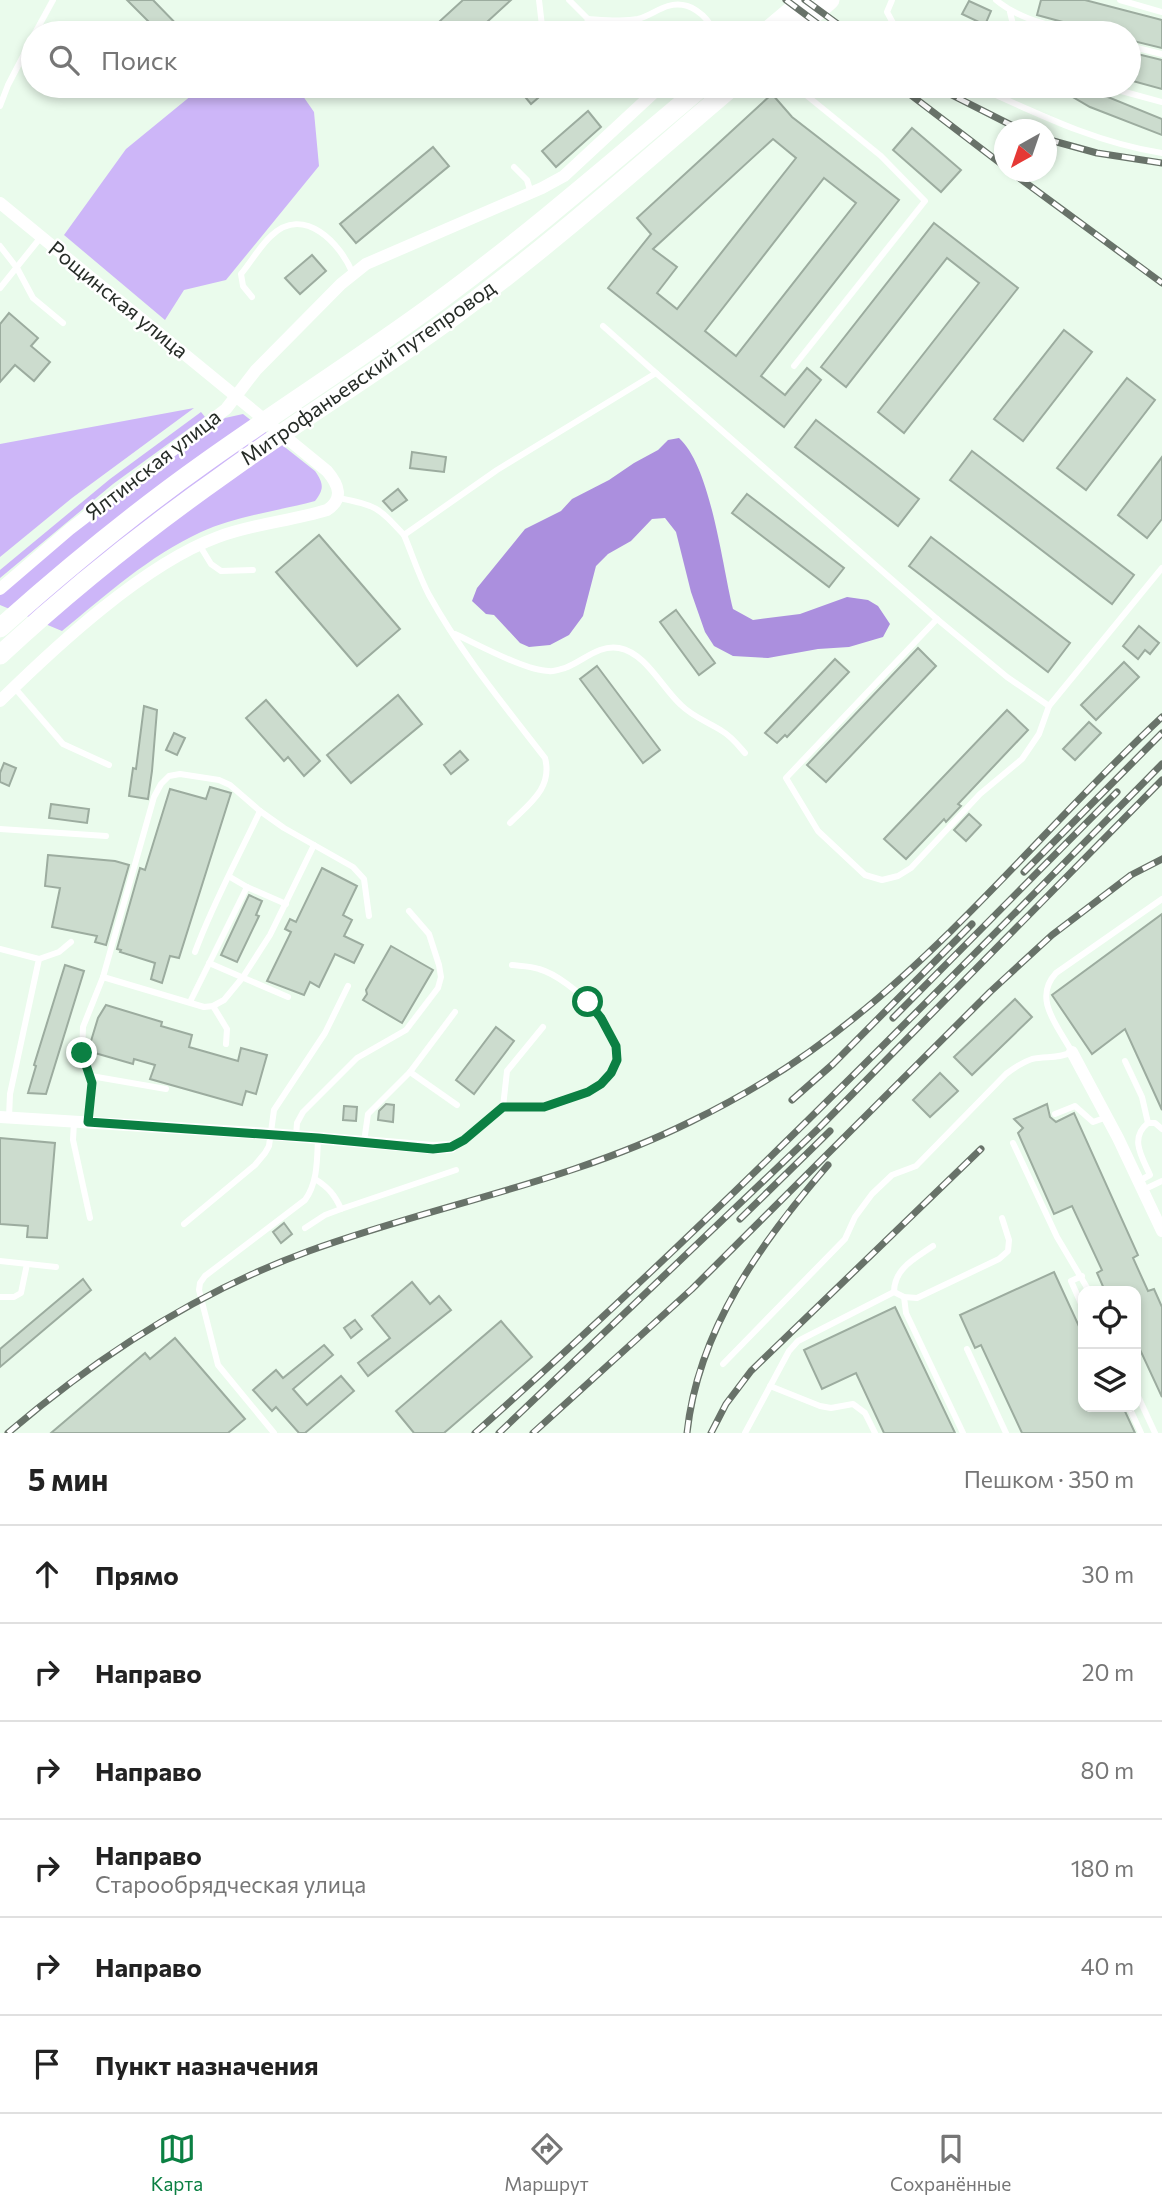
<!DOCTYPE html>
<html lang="ru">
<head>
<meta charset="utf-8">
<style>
  :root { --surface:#fff; --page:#f6f6f6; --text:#222; --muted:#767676; --line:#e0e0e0; --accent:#0b8043 }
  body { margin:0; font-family:Commissioner,sans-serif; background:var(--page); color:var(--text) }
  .controls { position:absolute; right:21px; bottom:21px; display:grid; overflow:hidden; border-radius:14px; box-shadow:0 4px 10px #0003 }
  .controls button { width:63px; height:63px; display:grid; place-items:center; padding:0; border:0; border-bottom:2px solid var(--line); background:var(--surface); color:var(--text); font:35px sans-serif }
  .compass { position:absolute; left:994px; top:119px; width:63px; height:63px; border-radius:50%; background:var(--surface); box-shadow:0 4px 10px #0003; rotate:220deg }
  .stop { position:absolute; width:21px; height:21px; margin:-16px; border:5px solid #0b8043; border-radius:50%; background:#fff }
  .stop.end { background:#0b8043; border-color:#fff; box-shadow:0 2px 7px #0008 }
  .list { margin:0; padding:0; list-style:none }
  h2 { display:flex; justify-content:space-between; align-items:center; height:91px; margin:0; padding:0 28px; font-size:30px }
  h2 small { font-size:23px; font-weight:400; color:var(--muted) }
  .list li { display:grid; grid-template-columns:46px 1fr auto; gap:21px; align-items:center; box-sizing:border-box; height:98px; padding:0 28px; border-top:2px solid var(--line) }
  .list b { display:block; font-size:26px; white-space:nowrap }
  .list p { margin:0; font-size:23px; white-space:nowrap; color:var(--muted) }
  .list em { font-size:23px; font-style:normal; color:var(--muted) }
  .icon { flex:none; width:38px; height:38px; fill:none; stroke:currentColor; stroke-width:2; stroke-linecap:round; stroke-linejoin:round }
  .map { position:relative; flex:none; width:1162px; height:1433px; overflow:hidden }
  .search { position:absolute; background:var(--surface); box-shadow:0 4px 10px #0003; left:21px; right:21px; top:21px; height:77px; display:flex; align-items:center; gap:18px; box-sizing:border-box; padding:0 24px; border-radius:38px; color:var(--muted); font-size:26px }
  .sheet { height:679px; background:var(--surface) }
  nav { display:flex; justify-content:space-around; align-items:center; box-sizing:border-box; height:98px; border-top:2px solid var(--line); background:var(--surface); font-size:19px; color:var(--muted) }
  nav a { display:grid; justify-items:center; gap:4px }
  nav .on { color:var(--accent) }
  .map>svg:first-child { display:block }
</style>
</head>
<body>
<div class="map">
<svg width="1162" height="1433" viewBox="0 0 1162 1433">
  <rect width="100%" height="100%" fill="#eafbec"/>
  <g fill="#cdb6f8">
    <path d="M203,86H296L314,112L319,166L226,280L184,290L165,320L64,235L126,149Z"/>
    <path d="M194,408L72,498L0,557V444Z"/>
    <path d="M201,412L205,417L113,484L0,578V570L110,479Z"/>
    <path d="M243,414L315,471C324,484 324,489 315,501C278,511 236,516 201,532C149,556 106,595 62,631L0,605V595L72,534L225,418Z"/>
  </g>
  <path fill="#ab8fde" d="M679,438C711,467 722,565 733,609L753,620L800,614L847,597L868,600L878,606L890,624L883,637L849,647L818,649L768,658L733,656L714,646L705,632L691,592L676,532L665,518L652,519L631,541L608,554L596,566L583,616L569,635L550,645L529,647L520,643L494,615L486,614L472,601L477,588L525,529L561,511L572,499L609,480L634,463L658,450L668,440Z"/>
  <g fill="#ccdcce" stroke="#9cac9f" stroke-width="2" fill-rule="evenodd">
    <path d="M127,0H153L185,33H160Z"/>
    <path d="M463,0H511L475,33H451L440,21Z"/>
    <path d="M1041,0H1085L1162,20V48L1129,40V33H1086L1081,27L1037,15Z"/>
    <path d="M969,1L991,11L985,25L962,14Z"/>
    <path d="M1129,52L1162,60V89L1129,80Z"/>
    <path d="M516,86H540L545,92L531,104Z"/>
    <path d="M1054,86H1081L1162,119V135L1090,107Z"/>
    <path d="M772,94L792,117L899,200L761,376L785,395L807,368L821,380L784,427L608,288L651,234L637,218ZM773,139L796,158L677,309L657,293L677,267L653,249ZM824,178L856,203L736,356L705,331Z"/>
    <path d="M588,111L601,127L556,167L542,151Z"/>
    <path d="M912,128L961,170L941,192L893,150Z"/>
    <path d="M433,147L449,166L356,243L340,224Z"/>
    <path d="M934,223L1018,288L904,433L878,412L979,283L947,258L846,387L821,367Z"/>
    <path d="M312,255L326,271L300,294L285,278Z"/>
    <path d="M9,313L38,338L31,346L50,362L34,381L15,365L0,382V324Z"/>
    <path d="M1064,330L1092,352L1023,441L994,419Z"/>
    <path d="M1127,378L1155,400L1086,490L1057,468Z"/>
    <path d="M816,420L919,499L898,526L795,447Z"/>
    <path d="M972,451L1134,575L1112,604L950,480Z"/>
    <path d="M412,452L446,457L444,472L410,468Z"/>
    <path d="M1162,457V519L1147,538L1118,515Z"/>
    <path d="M398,489L407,500L392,511L383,501Z"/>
    <path d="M747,494L844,568L829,587L732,513Z"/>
    <path d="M319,535L400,629L357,666L276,572Z"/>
    <path d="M931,537L1070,643L1048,672L909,566Z"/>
    <path d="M676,610L715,663L699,675L660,622Z"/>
    <path d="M1139,626L1159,643L1150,654L1145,650L1138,659L1123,646Z"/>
    <path d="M918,648L936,666L826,782L807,765Z"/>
    <path d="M835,659L849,672L787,737L785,735L777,743L765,733Z"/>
    <path d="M1124,662L1139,677L1096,720L1081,705Z"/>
    <path d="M597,666L660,750L643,763L580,679Z"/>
    <path d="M398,695L422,724L351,783L327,755Z"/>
    <path d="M266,700L320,761L304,776L288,757L284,761L246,718Z"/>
    <path d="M144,706L157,710L152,771L148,799L129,796L133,768L136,769Z"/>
    <path d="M1007,710L1028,730L958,804L961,806L946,822L944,819L906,859L884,839Z"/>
    <path d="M1089,722L1101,733L1075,760L1063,749Z"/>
    <path d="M174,733L185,738L177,755L166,750Z"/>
    <path d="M460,751L468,760L451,774L444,765Z"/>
    <path d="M4,763L16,768L9,786L0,782V773Z"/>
    <path d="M210,787L231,793L179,958L170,956L162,983L151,979L155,963L120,952L121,950L117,949L140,868L145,870L170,789L206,799Z"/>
    <path d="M51,804L89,809L87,823L49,818Z"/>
    <path d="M969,814L981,825L966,841L954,830Z"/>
    <path d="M48,855L115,861L129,865L106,945L95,942L97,936L52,927L60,888L45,886Z"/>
    <path d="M322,868L357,886L343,915L352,920L344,936L363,945L354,963L335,954L319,987L310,982L304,995L267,981L291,932L285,929L290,919L296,922Z"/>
    <path d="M249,895L262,901L256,915L259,916L237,962L221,955Z"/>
    <path d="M1162,914V1110L1125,1029L1092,1054L1052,995Z"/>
    <path d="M391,946L433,970L402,1023L363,1000L367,994L366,990Z"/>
    <path d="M65,965L84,971L46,1094L28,1093L36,1066L34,1065Z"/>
    <path d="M1015,999L1032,1017L972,1075L954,1057Z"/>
    <path d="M106,1005L162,1022L161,1026L192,1035L189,1047L238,1061L241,1048L267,1055L256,1094L246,1091L242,1105L150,1079L155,1065L134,1059L133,1064L88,1051L98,1018Z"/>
    <path d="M496,1027L514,1041L474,1094L456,1080Z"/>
    <path d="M940,1073L958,1091L930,1117L913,1100Z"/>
    <path d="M386,1104L394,1105L393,1122L378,1120L379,1111Z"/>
    <path d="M1047,1104L1050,1117L1056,1122L1074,1113L1138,1255L1133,1258L1148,1291L1154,1289L1162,1307V1397L1136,1341V1291H1105L1097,1273L1102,1270L1072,1206L1054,1214L1018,1133L1023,1128L1014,1119Z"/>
    <path d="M344,1106L357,1107L356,1121L343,1120Z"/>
    <path d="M0,1138L55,1143L47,1238L27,1237L28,1226L0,1224Z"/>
    <path d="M284,1223L292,1234L281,1243L273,1232Z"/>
    <path d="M1054,1272L1083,1335V1407H1123L1135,1433H1022L981,1345L975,1348L960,1315Z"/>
    <path d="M83,1279L91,1290L0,1367V1349Z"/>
    <path d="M412,1282L430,1304L439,1296L451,1310L368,1376L358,1363L390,1338L372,1316Z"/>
    <path d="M895,1307L955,1433H884L856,1373L822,1389L804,1350Z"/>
    <path d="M355,1320L362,1329L351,1338L344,1328Z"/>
    <path d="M501,1321L532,1357L444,1433H414L396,1411Z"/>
    <path d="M175,1338L245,1419L228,1433H51L145,1353L150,1359Z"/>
    <path d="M324,1345L333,1355L293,1389L307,1405L341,1376L354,1391L305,1433H299L276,1407L272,1411L253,1390L276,1370L283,1378Z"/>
  </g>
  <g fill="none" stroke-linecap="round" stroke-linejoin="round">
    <g stroke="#fff" stroke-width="6">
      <path d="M539,0L542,26L547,33"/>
      <path d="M569,0L588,19L585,33"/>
      <path d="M892,0L887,12L893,23L902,33"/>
      <path d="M996,0C1020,20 1050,25 1080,33"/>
      <path d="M1120,0L1162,12"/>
      <path d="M1010,12L1015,33"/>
      <path d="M588,19C604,20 623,22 638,19C649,16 658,9 668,6C689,0 707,15 715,33"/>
      <path d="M35,33L53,0"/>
      <path d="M1129,46L1162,54"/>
      <path d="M976,86C1036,113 1096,143 1162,153"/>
      <path d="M1103,86L1162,102"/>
      <path d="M0,106L8,85L33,37"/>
      <path d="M514,167L527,180L531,193"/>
      <path d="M0,246L17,268L33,298L63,323"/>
      <path d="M0,288L41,237"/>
      <path d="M252,297L243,286L241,274C251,262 260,246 271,236C304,204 341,244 353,274"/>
      <path d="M603,326L656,373"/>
      <path d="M794,366L925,201L881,156L795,86"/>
      <path d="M339,498C377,506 377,506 404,535L497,470L656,373L937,619L1007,677L1049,706L1162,568"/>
      <path d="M404,535C412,554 419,576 429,595C461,653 504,705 545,758C553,788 529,804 510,823"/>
      <path d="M200,546L211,564L221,571L253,570"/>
      <path d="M937,619L786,778L818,831L865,875L882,880L898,876L911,868L980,794L1022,759L1039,734L1049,706"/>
      <path d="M455,634C477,644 526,671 549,671C554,672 561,669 565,668C582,662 599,644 619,648C646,653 662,688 681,705C693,717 708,722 722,731C731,736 738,745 745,753"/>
      <path d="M14,687L63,744L109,765"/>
      <path d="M0,829L106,836"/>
      <path d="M230,877L247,887L286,904"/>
      <path d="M0,949L39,959L10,1094L9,1117"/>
      <path d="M195,952C213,903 238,858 260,811"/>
      <path d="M39,959L59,952L71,942"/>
      <path d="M209,963L288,997"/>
      <path d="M512,965C521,966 531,966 539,969C571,978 634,1037 612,1072C601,1090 561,1106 541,1107C529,1108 516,1107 503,1107L507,1071L543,1027"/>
      <path d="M103,977L204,1007L213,1006L224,1000L243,977L270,935L314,845"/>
      <path d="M190,1002L247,887"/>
      <path d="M213,1006L227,1029L226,1044"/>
      <path d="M1125,1061L1142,1097L1148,1123"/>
      <path d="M410,1072L457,1105"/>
      <path d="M91,1076L166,1089"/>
      <path d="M1055,1114L1075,1106L1093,1122L1107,1117"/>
      <path d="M74,1122L73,1140L90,1218"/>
      <path d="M88,1122L92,1083L82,1053L83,1027L103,977L154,797L161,784L169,776L180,774L219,780L230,785L260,811L284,828L353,867L364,879L369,916"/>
      <path d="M296,1136L297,1123L303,1112L357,1058L406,1030L438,988L441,977L439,965L429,934L409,911"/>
      <path d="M364,1142L368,1114L410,1072L455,1012"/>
      <path d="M1013,1143L1057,1237L1089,1291"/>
      <path d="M451,1147L464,1140L503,1107"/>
      <path d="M315,1179C328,1187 335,1195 341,1209"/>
      <path d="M1139,1181L1150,1175C1142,1157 1129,1138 1148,1123H1155L1162,1129"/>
      <path d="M1143,1190L1162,1181"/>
      <path d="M184,1224L255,1165L265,1153L269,1146L274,1110L325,1033L348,986"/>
      <path d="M305,1228L325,1215L341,1209L456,1170"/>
      <path d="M0,1261L56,1267"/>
      <path d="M1082,1276L1071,1281L1083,1308"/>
      <path d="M894,1292C894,1268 916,1258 933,1246"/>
      <path d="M0,1297H14L21,1293L27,1264"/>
      <path d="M904,1297L906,1313L963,1433"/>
      <path d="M967,1349L1006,1433"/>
      <path d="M723,1364L845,1239L855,1217L872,1194L892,1175L916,1166L1006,1074C1014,1068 1023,1062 1032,1059C1047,1056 1059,1059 1072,1052C1058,1026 1032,999 1056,973L1162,899"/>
      <path d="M770,1386L820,1406L831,1408L853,1404L865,1413L875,1433"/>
      <path d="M1136,1392L1155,1433"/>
      <path d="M1129,1407L1141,1433"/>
      <path d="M274,1433L218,1365L199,1290L200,1283L205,1276L305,1200C318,1182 317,1159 318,1138"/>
      <path d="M745,1433L789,1351L798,1341L894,1292L904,1297L917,1298L999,1259L1008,1251L1009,1240L1002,1218"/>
    </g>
    <g stroke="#fff" stroke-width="12">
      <path d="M0,203L327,471C339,485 344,499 327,510C291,521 252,524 218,537C144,564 56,646 0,701"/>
      <path d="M0,589L70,529L226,409L256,370L341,284L366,264L542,188L564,176L661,86"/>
      <path d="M1072,1052L1118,1138L1162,1231"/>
      <path d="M0,1117L271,1134L433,1148L451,1147"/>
    </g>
    <g stroke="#fff" stroke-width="19">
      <path d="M765,33L804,0"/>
      <path d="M793,33L830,0"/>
      <path d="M0,628C66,569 134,513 206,462C282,408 361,358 436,303C529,235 615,160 703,86"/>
      <path d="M0,655C70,590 145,530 223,475C297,421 376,373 450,319C549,247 640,165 733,86"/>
    </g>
    <defs>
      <g id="rail">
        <path d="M786,0L830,33"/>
        <path d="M805,0L850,33"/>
        <path d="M899,86L1004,166"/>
        <path d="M934,86L1021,130"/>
        <path d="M1046,139L1097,153L1162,163"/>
        <path d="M1011,172L1162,283"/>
        <path d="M1024,872L1162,733"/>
        <path d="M893,1018L1117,792"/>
        <path d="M792,1100L833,1064L972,924"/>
        <path d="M740,1219L830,1131"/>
        <path d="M8,1433C98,1356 197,1292 309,1251C435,1205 569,1182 690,1122C748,1094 804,1059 854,1018C966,928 1057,815 1162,717"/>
        <path d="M475,1433C714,1221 937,992 1162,764"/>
        <path d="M499,1433L820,1127L1162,780"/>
        <path d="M533,1433L692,1289L990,992L1052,935L1131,875L1162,859"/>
        <path d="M687,1433C698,1329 762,1241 828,1165"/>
        <path d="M711,1433L726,1404L751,1371L981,1149"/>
      </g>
    </defs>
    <use href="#rail" stroke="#687269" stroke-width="7"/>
    <use href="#rail" stroke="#fff" stroke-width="4.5" stroke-dasharray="13" stroke-linecap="butt"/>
  </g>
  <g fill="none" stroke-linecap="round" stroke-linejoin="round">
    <path stroke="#0b8043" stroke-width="9" d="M82,1053L92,1083L88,1122L318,1138L433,1149L451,1147L464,1140L503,1107H544L588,1092L601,1084L611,1073L617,1060L616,1046L601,1018L588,1002"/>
  </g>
  <g text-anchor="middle" stroke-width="5" stroke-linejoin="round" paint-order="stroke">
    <g font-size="21" fill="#262c27" stroke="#fff">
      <text transform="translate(118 300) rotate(39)" y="7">Рощинская улица</text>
      <text transform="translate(368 373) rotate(-35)" y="7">Митрофаньевский путепровод</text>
      <text transform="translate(153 465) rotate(-38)" y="7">Ялтинская улица</text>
    </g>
  </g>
</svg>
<div class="controls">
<button><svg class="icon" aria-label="locate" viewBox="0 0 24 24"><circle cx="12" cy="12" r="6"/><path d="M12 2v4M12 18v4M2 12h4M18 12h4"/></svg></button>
<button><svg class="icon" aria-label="layers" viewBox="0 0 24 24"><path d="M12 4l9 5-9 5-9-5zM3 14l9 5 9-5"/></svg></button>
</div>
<svg class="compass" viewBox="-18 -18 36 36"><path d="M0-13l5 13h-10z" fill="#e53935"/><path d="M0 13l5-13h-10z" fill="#767676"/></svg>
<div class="stop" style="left:588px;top:1002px"></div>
<div class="stop end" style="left:82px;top:1053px"></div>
<div class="search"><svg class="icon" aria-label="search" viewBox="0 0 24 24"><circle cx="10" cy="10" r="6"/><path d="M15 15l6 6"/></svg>Поиск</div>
</div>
<section class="sheet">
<h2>5 мин<small>Пешком · 350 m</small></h2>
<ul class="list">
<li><svg class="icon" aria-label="ahead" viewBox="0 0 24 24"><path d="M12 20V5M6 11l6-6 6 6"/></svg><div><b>Прямо</b></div><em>30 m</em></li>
<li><svg class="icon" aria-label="right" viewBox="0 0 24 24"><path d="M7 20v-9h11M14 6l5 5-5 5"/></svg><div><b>Направо</b></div><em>20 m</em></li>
<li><svg class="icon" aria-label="right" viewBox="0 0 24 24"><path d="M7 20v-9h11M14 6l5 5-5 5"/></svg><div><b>Направо</b></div><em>80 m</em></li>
<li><svg class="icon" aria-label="right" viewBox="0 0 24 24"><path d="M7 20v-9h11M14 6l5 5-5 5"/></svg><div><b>Направо</b><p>Старообрядческая улица</p></div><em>180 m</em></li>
<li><svg class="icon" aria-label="right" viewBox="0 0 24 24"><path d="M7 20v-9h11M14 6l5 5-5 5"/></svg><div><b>Направо</b></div><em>40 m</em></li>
<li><svg class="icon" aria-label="arrive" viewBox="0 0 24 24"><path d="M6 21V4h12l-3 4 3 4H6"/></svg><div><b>Пункт назначения</b></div></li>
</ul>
</section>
<nav>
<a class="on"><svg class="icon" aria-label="map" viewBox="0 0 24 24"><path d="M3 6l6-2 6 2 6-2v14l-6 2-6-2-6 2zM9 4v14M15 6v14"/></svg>Карта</a>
<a><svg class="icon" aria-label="directions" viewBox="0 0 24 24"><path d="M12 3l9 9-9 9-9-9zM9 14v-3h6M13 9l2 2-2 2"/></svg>Маршрут</a>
<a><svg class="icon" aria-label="saved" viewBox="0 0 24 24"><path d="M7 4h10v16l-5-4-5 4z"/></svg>Сохранённые</a>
</nav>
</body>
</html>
